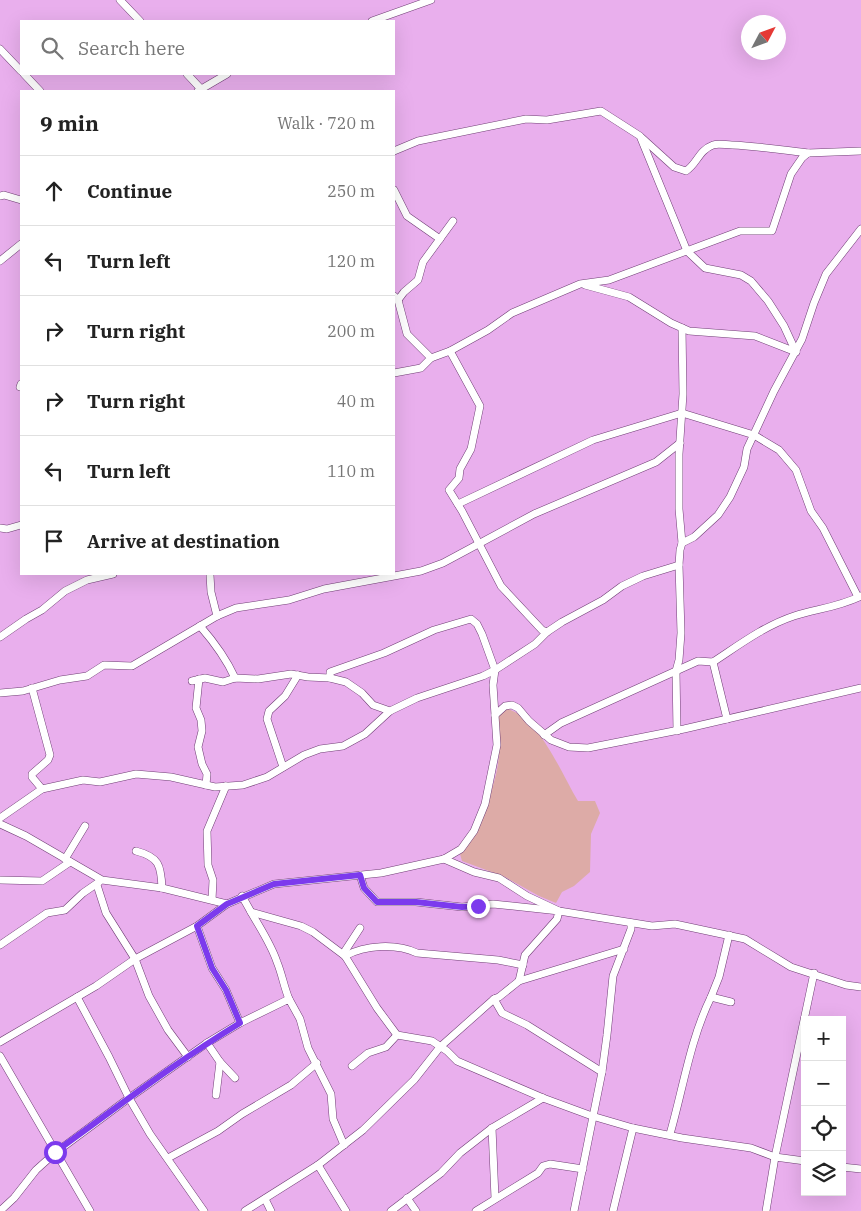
<!DOCTYPE html>
<html lang="en">
<head>
<meta charset="utf-8">
<style>
  :root { --surface:#fff; --page:#f6f6f6; --text:#222; --muted:#767676; --line:#e0e0e0 }
  body { margin:0; font-family:"IBM Plex Serif",serif; background:var(--page); color:var(--text) }
  .controls { position:absolute; right:15px; bottom:15px; display:grid; overflow:hidden; border-radius:0px; box-shadow:0 5px 20px #0002 }
  .controls button { width:45px; height:45px; display:grid; place-items:center; padding:0; border:0; border-bottom:1px solid var(--line); background:var(--surface); color:var(--text); font:25px sans-serif }
  .compass { position:absolute; left:741px; top:15px; width:45px; height:45px; border-radius:50%; background:var(--surface); box-shadow:0 5px 20px #0002; rotate:49deg }
  .stop { position:absolute; width:15px; height:15px; margin:-11px; border:4px solid #7c3aed; border-radius:50%; background:#fff }
  .stop.end { background:#7c3aed; border-color:#fff; box-shadow:0 1px 5px #0008 }
  .list { margin:0; padding:0; list-style:none }
  h2 { display:flex; justify-content:space-between; align-items:center; height:65px; margin:0; padding:0 20px; font-size:21px }
  h2 small { font-size:16px; font-weight:400; color:var(--muted) }
  .list li { display:grid; grid-template-columns:32px 1fr auto; gap:15px; align-items:center; box-sizing:border-box; height:70px; padding:0 20px; border-top:1px solid var(--line) }
  .list b { display:block; font-size:19px; white-space:nowrap }
  .list em { font-size:16px; font-style:normal; color:var(--muted) }
  .icon { flex:none; width:28px; height:28px; fill:none; stroke:currentColor; stroke-width:2; stroke-linecap:round; stroke-linejoin:round }
  .map { position:relative; flex:none; width:861px; height:1211px; overflow:hidden }
  .search { position:absolute; background:var(--surface); box-shadow:0 5px 20px #0002; left:20px; top:20px; width:375px; height:55px; display:flex; align-items:center; gap:12px; box-sizing:border-box; padding:0 18px; border-radius:0px; color:var(--muted); font-size:19px }
  .panel { position:absolute; background:var(--surface); box-shadow:0 5px 20px #0002; left:20px; top:90px; width:375px; height:485px; border-radius:0px }
  .map>svg:first-child { display:block }
</style>
</head>
<body>
<div class="map">
<svg width="861" height="1211" viewBox="0 0 861 1211">
  <rect width="100%" height="100%" fill="#e9afed"/>
  <path fill="#ddaba7" d="M508,709C540,719 561,773 578,801H595L600,813L591,834L590,872L574,886L562,892L556,903L539,896L505,877L462,861L460,854C478,831 498,783 499,753C500,739 494,724 501,711Z"/>
  <g fill="none" stroke-linecap="round" stroke-linejoin="round">
    <defs>
      <g id="minor">
        <path d="M120,0L140,21"/>
        <path d="M372,21L431,0"/>
        <path d="M0,49L21,71"/>
        <path d="M24,74L40,91"/>
        <path d="M187,74L201,89"/>
        <path d="M198,91L227,74"/>
        <path d="M642,138L674,167L686,171C697,164 699,150 713,145C718,143 726,145 732,145C757,146 783,150 808,153"/>
        <path d="M394,151L418,141L526,119L547,120L601,111L640,136L687,251L705,268L741,275L751,281L768,301L784,326L796,352"/>
        <path d="M394,190L407,216L440,239"/>
        <path d="M0,196L4,195L21,200"/>
        <path d="M0,261L21,244"/>
        <path d="M585,285L629,297L671,323L689,331L755,336L796,352"/>
        <path d="M394,296L398,300L404,292L418,280L423,262L453,221"/>
        <path d="M450,351L488,330L512,313L580,284L609,280L740,231H772L791,174L802,158L808,153L861,151"/>
        <path d="M431,358L450,351L480,406L471,449L460,469L459,478L449,490L462,511L501,586L542,630L547,632"/>
        <path d="M394,373L421,368L431,358L407,334L398,300"/>
        <path d="M20,387L21,384"/>
        <path d="M458,504L593,440L682,413L754,435L779,450L796,470L811,511L823,528L858,597"/>
        <path d="M0,528L7,529L21,525"/>
        <path d="M682,543L679,509V454L683,394L682,328"/>
        <path d="M210,575L211,592L217,616"/>
        <path d="M200,626C214,642 226,658 235,678"/>
        <path d="M0,637L26,619L42,610L65,591L87,580L113,574"/>
        <path d="M330,678V672L384,653L434,630L471,619L477,624L482,634L495,670L493,685L495,715"/>
        <path d="M199,679L196,708L201,720L202,731L198,747L202,764L207,774L206,785"/>
        <path d="M192,681L205,678L223,682L235,678L258,679L291,674L308,677L330,678L346,682L362,693L373,705L390,711"/>
        <path d="M32,688L50,755L48,760L32,774V777L42,789"/>
        <path d="M0,693L23,691L60,680L87,676L104,665L132,666L217,616L236,608L289,600L324,589L421,571L443,563L534,514L656,462L680,443"/>
        <path d="M727,719L713,662C739,645 764,626 794,616C816,609 839,607 861,596"/>
        <path d="M677,731L676,671L679,660L681,633L679,565"/>
        <path d="M544,735L561,723L698,661L713,662"/>
        <path d="M283,767L267,719L269,711L285,696L298,675"/>
        <path d="M0,818L42,789L83,780L100,782L136,774L171,777L215,787L243,785L267,777L304,755L320,749L343,746L365,734L390,711L417,698L483,676L495,670L535,644L547,632L562,622L603,600L622,586L643,576L679,565L680,550L682,543L694,537L718,515L730,497L744,467L747,449L774,391L802,339L814,303L826,274L861,229"/>
        <path d="M0,824L26,836L102,880L162,888L227,904L274,884L381,873L444,859L461,849L474,831L485,804L497,745L495,715L505,706L512,705L518,708L529,721L551,740L569,747L588,748L684,729L861,688"/>
        <path d="M136,851C159,857 161,865 162,888"/>
        <path d="M65,859L85,826"/>
        <path d="M444,859L474,872L499,878L527,896L559,911L652,926L675,924L745,939L791,967L846,985L861,987"/>
        <path d="M0,880L42,881L70,862"/>
        <path d="M97,885L106,913L135,959L149,996L168,1030L188,1057"/>
        <path d="M242,896L251,912L301,926L313,932L345,956L377,1008L397,1035L432,1041L447,1051L457,1061L543,1098L592,1116L633,1128L682,1138L751,1148L775,1157L805,1161"/>
        <path d="M212,900L213,880L208,865L207,831L226,786"/>
        <path d="M251,912C260,928 271,944 277,962C282,974 284,987 289,999"/>
        <path d="M197,926L212,968L226,990L240,1023"/>
        <path d="M0,945L47,913L65,910L83,893L99,882"/>
        <path d="M343,954L360,928"/>
        <path d="M345,956C365,945 396,943 417,953L498,960L523,965"/>
        <path d="M519,981L624,949"/>
        <path d="M77,997L109,1057L129,1098L150,1134L204,1211"/>
        <path d="M711,997L719,977L729,935"/>
        <path d="M494,999L502,1013L527,1025L602,1072L574,1211"/>
        <path d="M0,1042L96,986L135,959L197,926L227,904"/>
        <path d="M207,1043L220,1062L216,1095"/>
        <path d="M0,1056L90,1211"/>
        <path d="M220,1062L235,1078"/>
        <path d="M352,1066L368,1053L386,1047L397,1035"/>
        <path d="M602,1072L607,1035L613,976L631,929V923"/>
        <path d="M492,1128L495,1198"/>
        <path d="M670,1134C683,1089 690,1040 711,997L731,1002"/>
        <path d="M168,1158L218,1131L242,1114L291,1085L317,1063"/>
        <path d="M318,1165L346,1211"/>
        <path d="M842,1167L861,1169"/>
        <path d="M407,1198L416,1211"/>
        <path d="M265,1199L271,1211"/>
        <path d="M0,1211L14,1198L36,1170L55,1153L129,1098L207,1043L240,1023L289,999L300,1019L308,1048L331,1094L333,1119L344,1145"/>
        <path d="M245,1211L318,1165L363,1130L414,1080L440,1047L494,999L499,997L519,981L525,955L557,919L559,911L493,904L462,907L416,902H377L364,888L360,875"/>
        <path d="M391,1211L441,1173L460,1153L492,1128L543,1098"/>
        <path d="M476,1211L538,1173L543,1166L550,1164L583,1169"/>
        <path d="M613,1211L633,1128"/>
        <path d="M766,1211L775,1157L814,973"/>
      </g>
    </defs>
    <use href="#minor" stroke="#703e75" stroke-width="8"/>
    <use href="#minor" stroke="#fff" stroke-width="7"/>
  </g>
  <g fill="none" stroke-linecap="round" stroke-linejoin="round">
    <path stroke="#7c3aed" stroke-width="6" d="M55,1152C116,1108 176,1062 240,1023L226,990L212,968L197,926L227,904L274,884L360,875L364,888L377,902H416L462,907L478,906"/>
  </g>
</svg>
<div class="controls">
<button>+</button>
<button>−</button>
<button><svg class="icon" aria-label="locate" viewBox="0 0 24 24"><circle cx="12" cy="12" r="6"/><path d="M12 2v4M12 18v4M2 12h4M18 12h4"/></svg></button>
<button><svg class="icon" aria-label="layers" viewBox="0 0 24 24"><path d="M12 4l9 5-9 5-9-5zM3 14l9 5 9-5"/></svg></button>
</div>
<svg class="compass" viewBox="-18 -18 36 36"><path d="M0-13l5 13h-10z" fill="#e53935"/><path d="M0 13l5-13h-10z" fill="#767676"/></svg>
<div class="stop" style="left:55px;top:1152px"></div>
<div class="stop end" style="left:478px;top:906px"></div>
<div class="search"><svg class="icon" aria-label="search" viewBox="0 0 24 24"><circle cx="10" cy="10" r="6"/><path d="M15 15l6 6"/></svg>Search here</div>
<section class="panel">
<h2>9 min<small>Walk · 720 m</small></h2>
<ul class="list">
<li><svg class="icon" aria-label="ahead" viewBox="0 0 24 24"><path d="M12 20V5M6 11l6-6 6 6"/></svg><div><b>Continue</b></div><em>250 m</em></li>
<li><svg class="icon" aria-label="left" viewBox="0 0 24 24"><path d="M17 20v-9H6M10 6l-5 5 5 5"/></svg><div><b>Turn left</b></div><em>120 m</em></li>
<li><svg class="icon" aria-label="right" viewBox="0 0 24 24"><path d="M7 20v-9h11M14 6l5 5-5 5"/></svg><div><b>Turn right</b></div><em>200 m</em></li>
<li><svg class="icon" aria-label="right" viewBox="0 0 24 24"><path d="M7 20v-9h11M14 6l5 5-5 5"/></svg><div><b>Turn right</b></div><em>40 m</em></li>
<li><svg class="icon" aria-label="left" viewBox="0 0 24 24"><path d="M17 20v-9H6M10 6l-5 5 5 5"/></svg><div><b>Turn left</b></div><em>110 m</em></li>
<li><svg class="icon" aria-label="arrive" viewBox="0 0 24 24"><path d="M6 21V4h12l-3 4 3 4H6"/></svg><div><b>Arrive at destination</b></div></li>
</ul>
</section>
</div>
</body>
</html>
